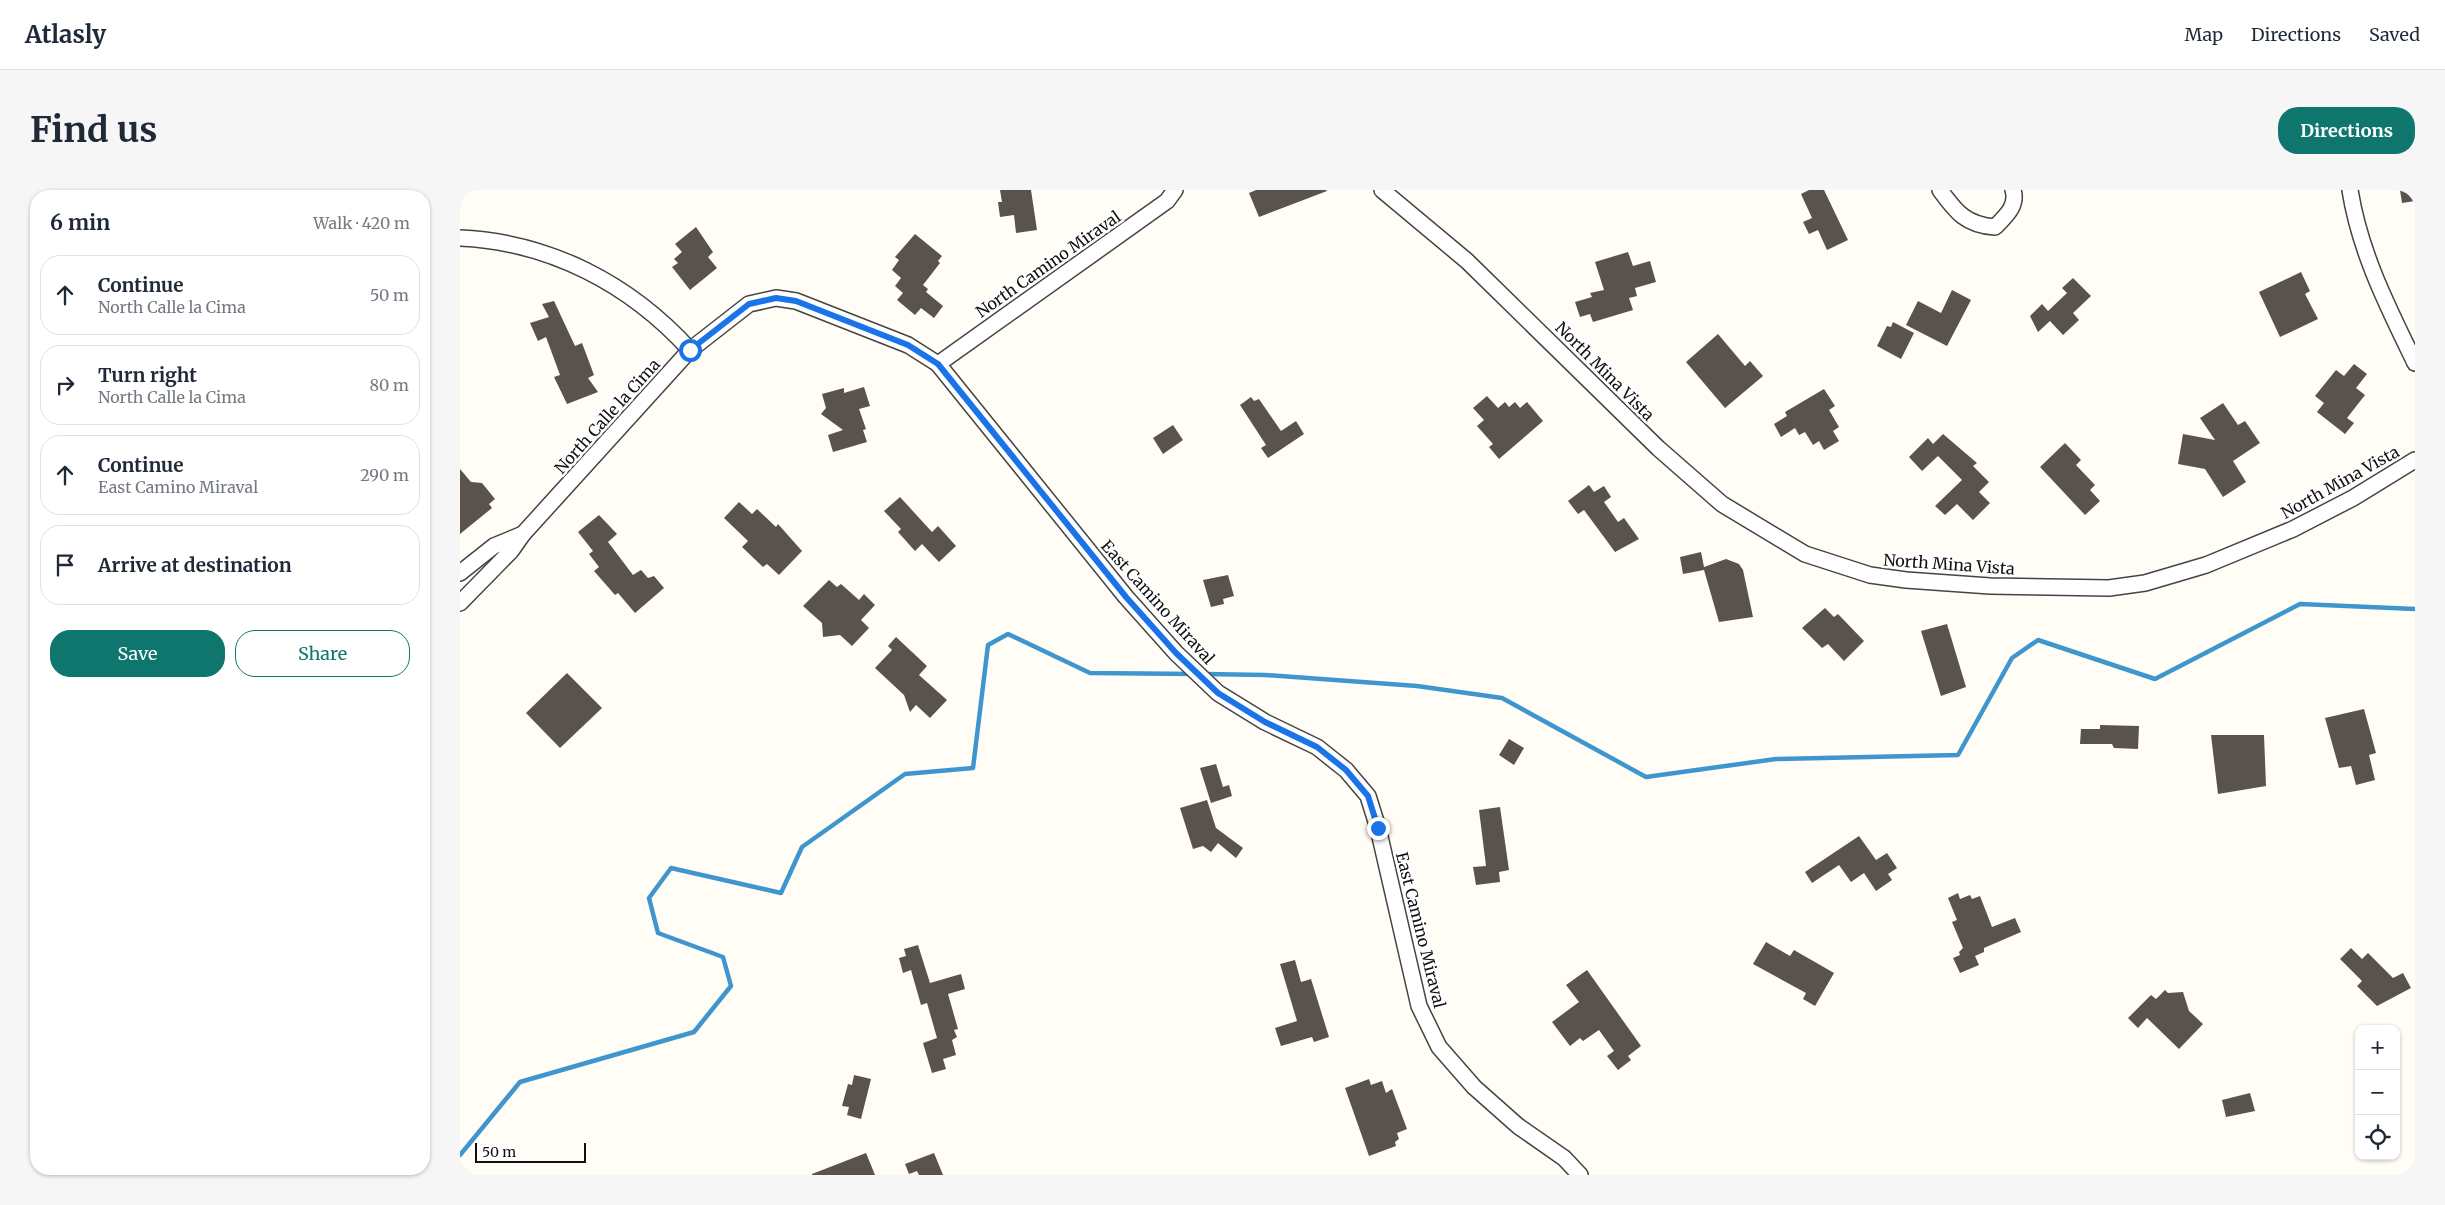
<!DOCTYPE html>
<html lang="en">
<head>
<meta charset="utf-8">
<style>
  :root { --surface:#fff; --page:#f6f6f7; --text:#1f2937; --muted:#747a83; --line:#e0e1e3; --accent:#0f766e }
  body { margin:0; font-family:Merriweather,serif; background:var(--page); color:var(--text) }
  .controls { position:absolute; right:15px; bottom:15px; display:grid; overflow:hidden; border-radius:10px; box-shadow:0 1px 4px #0004 }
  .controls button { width:45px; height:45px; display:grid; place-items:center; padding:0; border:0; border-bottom:1px solid var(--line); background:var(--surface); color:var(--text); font:25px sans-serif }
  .scale { position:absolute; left:15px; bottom:12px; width:111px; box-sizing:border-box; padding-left:5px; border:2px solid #111; border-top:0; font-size:14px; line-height:18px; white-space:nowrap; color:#111; -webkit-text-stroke:4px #fff; paint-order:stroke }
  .stop { position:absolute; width:15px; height:15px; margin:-11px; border:4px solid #1a73e8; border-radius:50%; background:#fff }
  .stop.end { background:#1a73e8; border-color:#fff; box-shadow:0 1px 5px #0008 }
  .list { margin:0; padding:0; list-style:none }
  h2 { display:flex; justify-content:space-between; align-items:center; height:65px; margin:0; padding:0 20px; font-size:21px }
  h2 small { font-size:16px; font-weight:400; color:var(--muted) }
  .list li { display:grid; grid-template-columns:32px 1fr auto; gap:15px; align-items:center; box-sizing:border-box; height:80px; margin:0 10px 10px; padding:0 10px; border:1px solid var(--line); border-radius:20px }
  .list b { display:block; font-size:19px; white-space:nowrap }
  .list p { margin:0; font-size:16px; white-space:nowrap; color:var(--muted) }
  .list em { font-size:16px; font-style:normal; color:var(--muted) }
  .actions { display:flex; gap:10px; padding:15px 20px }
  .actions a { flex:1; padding:11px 0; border:1px solid var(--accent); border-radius:20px; text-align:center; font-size:18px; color:var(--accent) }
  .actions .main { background:var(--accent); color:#fff }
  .icon { flex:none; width:28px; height:28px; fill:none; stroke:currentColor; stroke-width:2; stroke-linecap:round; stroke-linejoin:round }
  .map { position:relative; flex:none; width:1955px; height:985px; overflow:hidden; border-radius:20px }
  header { display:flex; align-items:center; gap:30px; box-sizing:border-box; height:70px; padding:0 25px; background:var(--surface); border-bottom:1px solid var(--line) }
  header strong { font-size:24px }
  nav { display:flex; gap:28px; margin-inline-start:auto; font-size:18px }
  .intro { display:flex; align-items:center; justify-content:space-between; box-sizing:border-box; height:120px; padding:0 30px }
  h1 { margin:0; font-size:35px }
  .button { padding:12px 22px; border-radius:20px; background:var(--accent); color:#fff; font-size:18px; font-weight:700 }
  main { display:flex; gap:30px; padding:0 30px }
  aside { flex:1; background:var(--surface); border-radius:20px; box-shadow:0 1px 4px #0004 }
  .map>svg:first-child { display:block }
</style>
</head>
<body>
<header>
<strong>Atlasly</strong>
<nav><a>Map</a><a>Directions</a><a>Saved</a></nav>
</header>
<div class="intro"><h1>Find us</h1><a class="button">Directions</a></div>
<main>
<aside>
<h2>6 min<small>Walk · 420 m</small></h2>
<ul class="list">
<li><svg class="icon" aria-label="ahead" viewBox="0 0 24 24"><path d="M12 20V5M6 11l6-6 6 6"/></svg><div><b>Continue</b><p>North Calle la Cima</p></div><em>50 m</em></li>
<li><svg class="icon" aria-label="right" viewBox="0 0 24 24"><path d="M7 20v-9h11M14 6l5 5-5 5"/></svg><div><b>Turn right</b><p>North Calle la Cima</p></div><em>80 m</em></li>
<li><svg class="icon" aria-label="ahead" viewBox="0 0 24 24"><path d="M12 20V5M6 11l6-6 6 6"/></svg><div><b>Continue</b><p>East Camino Miraval</p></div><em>290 m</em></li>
<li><svg class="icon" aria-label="arrive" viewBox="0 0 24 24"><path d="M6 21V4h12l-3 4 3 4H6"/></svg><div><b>Arrive at destination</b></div></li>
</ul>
<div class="actions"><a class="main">Save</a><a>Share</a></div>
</aside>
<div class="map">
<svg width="1955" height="985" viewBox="0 0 1955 985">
  <rect width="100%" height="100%" fill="#fffdf5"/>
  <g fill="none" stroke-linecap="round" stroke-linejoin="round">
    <g stroke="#3f96cf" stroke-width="4.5">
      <path d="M745,484L805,485L957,496L1042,508L1186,587L1316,569L1498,565L1552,468L1578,450L1695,489L1840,414L1955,419"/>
      <path d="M0,965L60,892L234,842L271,796L263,767L198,743L189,708L211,678L321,703L342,657L445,584L513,578L528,455L548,444L630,483L733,484"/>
    </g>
  </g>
  <g fill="#5a524d">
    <path d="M540,0H571L577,40L556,43L554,25L540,27L538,12H542Z"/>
    <path d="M796,0H866L867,1L799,27L789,3Z"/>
    <path d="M1349,0H1364L1388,50L1367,60L1358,40L1349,44L1343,32L1352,28L1341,4Z"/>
    <path d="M1940,0H1955V11L1942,13Z"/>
    <path d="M236,37L253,62L248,67L257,78L230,100L212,77L218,73L214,69L222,62L215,54Z"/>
    <path d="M455,44L482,66L478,71L480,73L463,95L468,99L466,102L483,116L474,128L461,118L455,125L437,110L443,103L435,96L441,88L432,80L439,70L435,67Z"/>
    <path d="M1168,62L1173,76L1190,71L1196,92L1175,98L1177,106L1169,108L1173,120L1133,132L1130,124L1120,127L1115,112L1132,107L1130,103L1144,100L1135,72Z"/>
    <path d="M1841,82L1850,101L1845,104L1858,129L1820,147L1799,102Z"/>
    <path d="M1613,88L1631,106L1613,123L1619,130L1603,145L1590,131L1578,142L1570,126L1582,114L1588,121L1607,103L1602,98Z"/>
    <path d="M1492,100L1511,110L1487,156L1446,135L1458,111L1481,123Z"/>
    <path d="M94,111L115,156L122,153L134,185L128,188L138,202L107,214L94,187L100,185L86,147L78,151L70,133L89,127L82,114Z"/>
    <path d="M1433,132L1454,143L1441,169L1417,156L1427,136L1431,137Z"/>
    <path d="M1258,144L1285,176L1290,171L1303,186L1265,218L1226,172Z"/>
    <path d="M1894,174L1907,184L1896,198L1905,205L1887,228L1894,233L1885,244L1857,222L1864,213L1855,206L1876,180L1884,186Z"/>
    <path d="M404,197L410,216L399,219L406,239L403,240L407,252L373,262L368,245L383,240L361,224L366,218L362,204L384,198V203Z"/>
    <path d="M1364,199L1375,216L1369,220L1379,237L1373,241L1379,251L1364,260L1359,251L1353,255L1345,242L1339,245L1335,238L1321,247L1314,234L1327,226L1325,222Z"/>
    <path d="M1027,206L1038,218L1045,212L1049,217L1055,212L1060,218L1067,212L1083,231L1039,269L1029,257L1033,254L1017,236L1024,230L1013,218Z"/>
    <path d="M791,207L794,211L799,209L821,241L836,231L844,244L808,268L801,258L806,255L780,215Z"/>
    <path d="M1763,213L1778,235L1785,231L1800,253L1773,271L1786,292L1763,307L1745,279L1718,274L1723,244L1755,250L1740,228Z"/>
    <path d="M713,235L723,250L703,264L693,248Z"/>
    <path d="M1483,244L1517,273L1513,276L1529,292L1519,302L1530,313L1513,330L1497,314L1485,325L1475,316L1502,290L1478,266L1462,281L1449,267L1468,248L1473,254Z"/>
    <path d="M1605,253L1621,270L1616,275L1635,295L1630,300L1640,311L1625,325L1580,277Z"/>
    <path d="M0,279L11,292L22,293L35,309L29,314L32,318L0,344Z"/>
    <path d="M1129,295L1134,302L1144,296L1151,307L1144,312L1158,332L1164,328L1179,349L1155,362L1124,320L1118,324L1108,311Z"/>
    <path d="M440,307L472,342L478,336L496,356L479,372L462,354L455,361L438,342L441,339L424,321Z"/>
    <path d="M279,312L292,324L297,319L316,337L318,334L342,361L319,385L307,374L303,377L282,357L288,351L264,328Z"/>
    <path d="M139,325L157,344L148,352L173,385L181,380L188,388L194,386L204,398L175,423L158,403L155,405L134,381L139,377L129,364L133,361L118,342Z"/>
    <path d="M1241,362L1244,377L1266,369L1279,374L1283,380L1293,427L1259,432L1244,380L1223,384L1220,367Z"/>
    <path d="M768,385L774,406L763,409L764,414L751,417L743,390Z"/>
    <path d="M369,390L377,397L381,394L399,410L404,404L415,415L401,430L409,438L392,456L380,445L363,447L362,433L343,416Z"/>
    <path d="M1365,418L1374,427L1378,424L1404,451L1384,471L1368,454L1362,458L1342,438Z"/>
    <path d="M1487,434L1506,497L1481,506L1461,441Z"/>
    <path d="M436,447L467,476L459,485L487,510L470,528L456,515L450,522L444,505L415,478L432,460L428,456Z"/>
    <path d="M107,483L142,518L100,558L66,523Z"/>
    <path d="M1904,519L1916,563L1909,565L1915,590L1896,595L1891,576L1879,578L1865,528Z"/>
    <path d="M1640,535L1679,536L1678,559L1654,558L1652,554H1620L1621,539H1640Z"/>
    <path d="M1751,545H1804L1806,596L1758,604Z"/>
    <path d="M1049,549L1064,558L1054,575L1039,565Z"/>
    <path d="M756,574L763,597L769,595L772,606L751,613L740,578Z"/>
    <path d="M747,610L756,638L783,658L776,668L758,653L751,662L743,656L733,659L720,618Z"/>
    <path d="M1040,617L1049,680L1039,682L1040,692L1016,695L1013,677L1026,676L1019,620Z"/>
    <path d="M1399,646L1416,670L1427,663L1437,678L1428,684L1432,690L1416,701L1404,683L1391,692L1379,675L1352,693L1345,682Z"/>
    <path d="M1498,703L1500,709L1510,705L1512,709L1520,706L1532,737L1555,728L1561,742L1524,758V762L1515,766L1519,775L1500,783L1493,768L1500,765L1499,762L1503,758L1492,732L1497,730L1488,708Z"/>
    <path d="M1306,752L1330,766L1334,760L1374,783L1355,816L1343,809L1346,803L1293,774Z"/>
    <path d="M458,755L470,793L501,784L505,799L488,804L498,839L494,840L497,847L492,850L496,865L483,869L486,879L472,883L463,853L477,848L467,813L461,815L451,780L443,783L439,768L446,766L444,759Z"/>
    <path d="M1891,758L1902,769L1908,763L1933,788L1943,783L1951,798L1917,816L1897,796L1902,791L1880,769Z"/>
    <path d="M835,770L841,792L851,789L869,847L854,852L852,847L821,856L815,838L837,831L820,774Z"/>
    <path d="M1127,780L1181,856L1168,866L1171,870L1158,880L1147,866L1154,861L1139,840L1123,851L1120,848L1110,856L1092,832L1119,812L1106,795Z"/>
    <path d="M1705,800L1708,803L1723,802L1729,821L1743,834L1719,859L1687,828L1678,838L1668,828L1691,805L1696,809Z"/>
    <path d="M394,885L411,889L401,929L387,925L389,917L382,916L388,894L392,895Z"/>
    <path d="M909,889L911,895L922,891L926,903L932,899L947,939L937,943L939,949L935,952L936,956L909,966L885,898Z"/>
    <path d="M1790,903L1795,921L1766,927L1762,910Z"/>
    <path d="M406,963L415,985H352V984Z"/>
    <path d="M474,963L483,985H459L457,981L449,984L445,974Z"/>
  </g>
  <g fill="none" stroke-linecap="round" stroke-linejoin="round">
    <defs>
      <g id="minor">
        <path d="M922,0L1007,71L1198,258L1262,314L1345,364L1410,385L1446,390L1530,396L1649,398L1685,393L1746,375L1833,339L1893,308L1955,270"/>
        <path d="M1480,0C1496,22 1506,35 1535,37C1545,27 1558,16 1553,0"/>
        <path d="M1890,0C1900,63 1928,117 1955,173"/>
        <path d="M0,48C90,52 170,94 230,160"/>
        <path d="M478,174L707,11L715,0"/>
        <path d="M0,383L34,356L63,344"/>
        <path d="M0,413L51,361L63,344L230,160L289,114L316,108L336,111L448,155L478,174L666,407L716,463L758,503L805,532L857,557L886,580L908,606L918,638L959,816L979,857L1014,897L1058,936L1104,968L1120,985"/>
      </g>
    </defs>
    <use href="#minor" stroke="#444" stroke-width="18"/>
    <use href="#minor" stroke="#fff" stroke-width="15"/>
  </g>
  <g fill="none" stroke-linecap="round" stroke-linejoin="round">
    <path stroke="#1a73e8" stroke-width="6" d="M230,160L289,114L316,108L336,111L448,155L478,174L666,407L716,463L758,503L805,532L857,557L886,580L908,606L918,638"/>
  </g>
  <g text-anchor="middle" stroke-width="5" stroke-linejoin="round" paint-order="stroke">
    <g font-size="16" fill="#111" stroke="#fff">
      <text transform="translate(588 74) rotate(-35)" y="6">North Camino Miraval</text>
      <text transform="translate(1145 181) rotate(45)" y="6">North Mina Vista</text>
      <text transform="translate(147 226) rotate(-48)" y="6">North Calle la Cima</text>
      <text transform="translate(1880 292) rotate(-29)" y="6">North Mina Vista</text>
      <text transform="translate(1489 374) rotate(4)" y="6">North Mina Vista</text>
      <text transform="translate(698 412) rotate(48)" y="6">East Camino Miraval</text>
      <text transform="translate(961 740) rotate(76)" y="6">East Camino Miraval</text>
    </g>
  </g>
</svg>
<div class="controls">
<button>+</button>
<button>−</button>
<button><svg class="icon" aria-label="locate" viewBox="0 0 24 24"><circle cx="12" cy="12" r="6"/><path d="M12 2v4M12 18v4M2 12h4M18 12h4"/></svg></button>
</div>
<div class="scale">50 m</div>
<div class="stop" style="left:230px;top:160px"></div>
<div class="stop end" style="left:918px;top:638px"></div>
</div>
</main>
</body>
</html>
